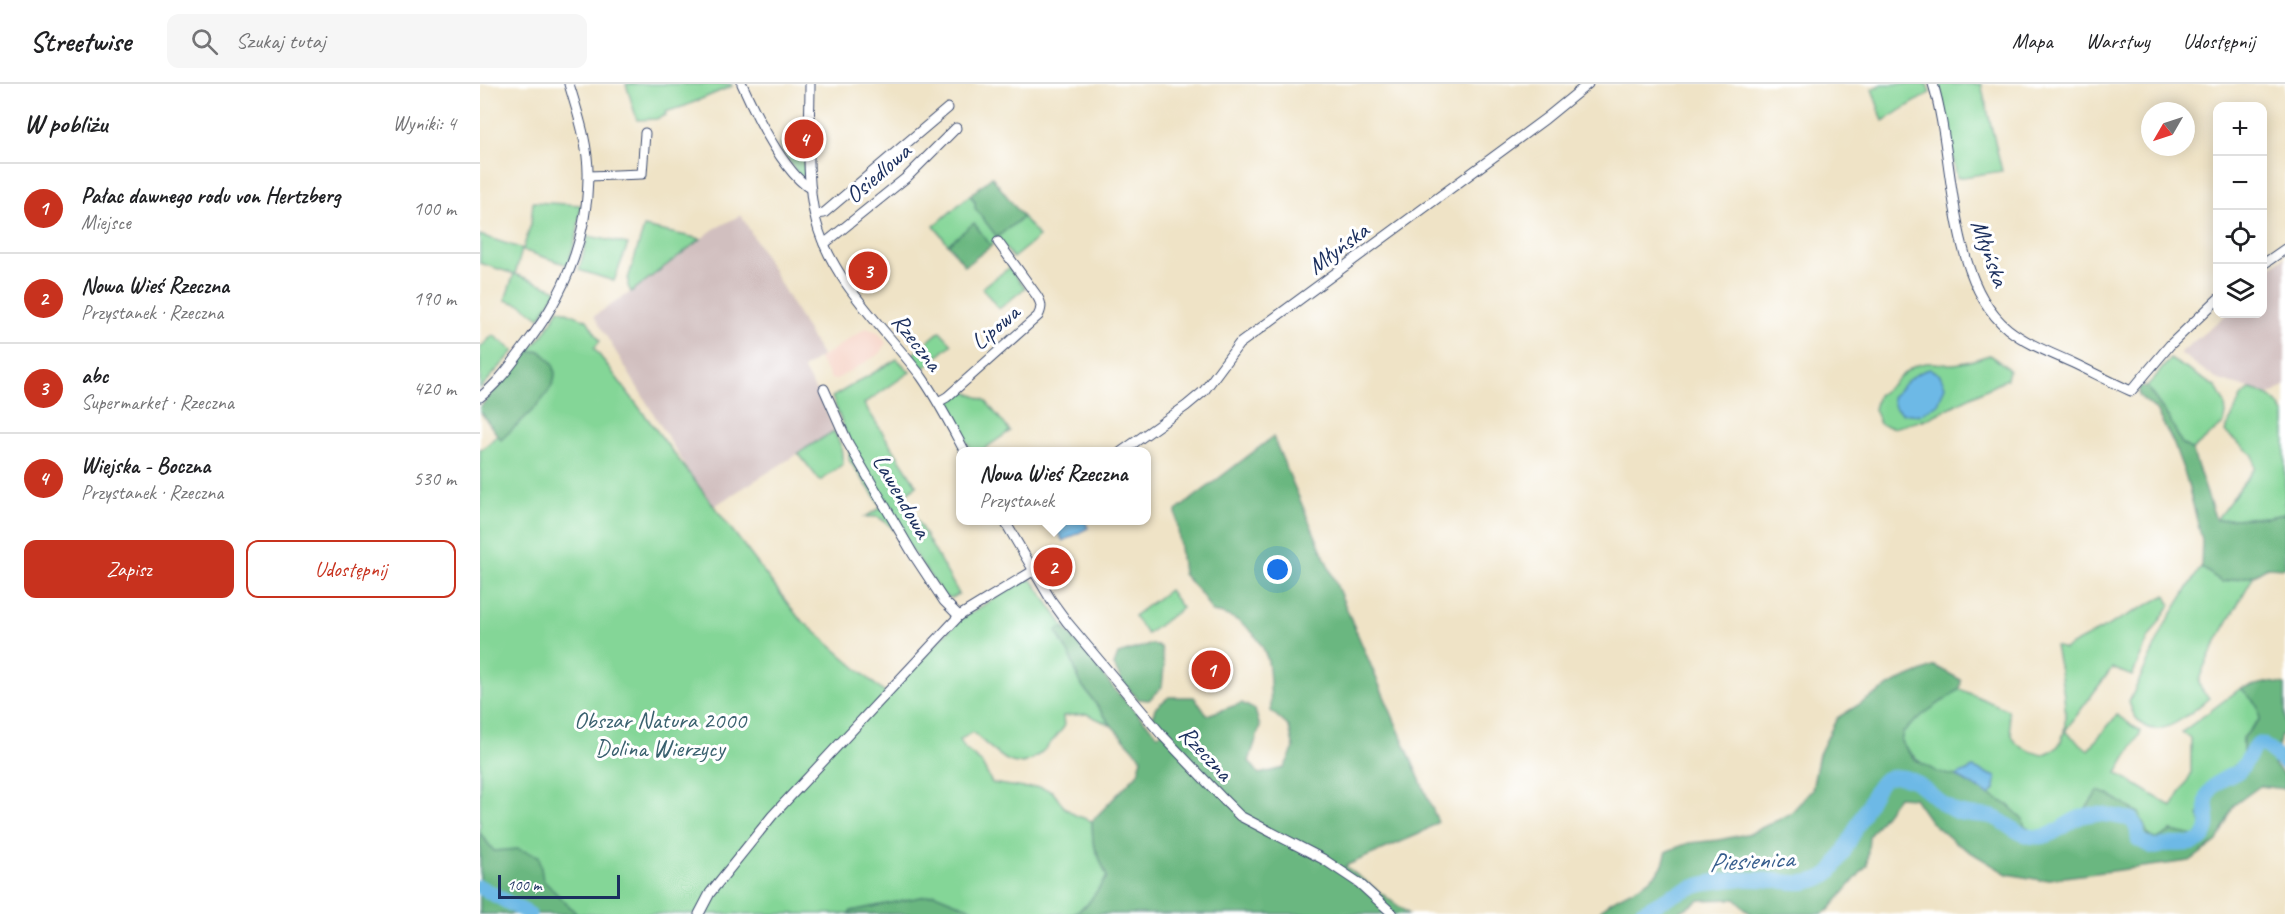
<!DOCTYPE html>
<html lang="pl">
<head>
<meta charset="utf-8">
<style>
  :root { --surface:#fff; --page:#f6f6f6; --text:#202124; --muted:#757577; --line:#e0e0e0; --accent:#c8321e }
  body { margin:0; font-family:Caveat,sans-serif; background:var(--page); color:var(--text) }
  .controls { position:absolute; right:18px; top:18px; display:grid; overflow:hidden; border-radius:12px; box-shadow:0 3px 15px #0003 }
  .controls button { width:54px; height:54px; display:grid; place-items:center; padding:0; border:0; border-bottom:2px solid var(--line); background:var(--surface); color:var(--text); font:30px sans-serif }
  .compass { position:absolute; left:1661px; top:18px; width:54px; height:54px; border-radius:50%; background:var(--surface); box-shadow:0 3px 15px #0003; rotate:231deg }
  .scale { position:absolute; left:18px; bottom:15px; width:122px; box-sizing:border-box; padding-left:6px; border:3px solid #1b2f5e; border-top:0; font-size:16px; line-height:21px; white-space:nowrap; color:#1b2f5e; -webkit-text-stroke:4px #fff; paint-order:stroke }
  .you { position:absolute; left:798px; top:486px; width:21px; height:21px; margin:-15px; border:4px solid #fff; border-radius:50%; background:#1a73e8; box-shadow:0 0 0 9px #1a73e833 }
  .badge { display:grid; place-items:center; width:39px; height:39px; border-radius:50%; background:var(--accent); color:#fff; font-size:20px; font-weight:700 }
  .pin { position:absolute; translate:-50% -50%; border:3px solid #fff; box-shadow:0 2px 6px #0006 }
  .popup { position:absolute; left:476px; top:363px; width:195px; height:78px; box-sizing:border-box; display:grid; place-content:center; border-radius:12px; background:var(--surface); filter:drop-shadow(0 2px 4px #0005); font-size:20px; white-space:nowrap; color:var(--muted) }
  .popup b { font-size:22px; color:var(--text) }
  .popup::after { content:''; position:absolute; left:50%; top:100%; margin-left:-12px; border:12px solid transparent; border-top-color:var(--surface) }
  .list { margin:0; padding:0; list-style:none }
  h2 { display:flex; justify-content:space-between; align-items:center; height:78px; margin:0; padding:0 24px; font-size:26px }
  h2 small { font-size:20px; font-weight:400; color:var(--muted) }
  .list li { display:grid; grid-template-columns:39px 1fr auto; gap:18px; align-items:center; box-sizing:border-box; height:90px; padding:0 24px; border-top:2px solid var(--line) }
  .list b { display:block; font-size:22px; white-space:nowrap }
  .list p { margin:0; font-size:20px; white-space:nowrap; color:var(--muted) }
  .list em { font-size:20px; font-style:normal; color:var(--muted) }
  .actions { display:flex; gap:12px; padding:18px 24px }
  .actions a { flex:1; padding:14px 0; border:2px solid var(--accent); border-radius:12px; text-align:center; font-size:21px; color:var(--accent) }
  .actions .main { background:var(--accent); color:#fff }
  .icon { flex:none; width:33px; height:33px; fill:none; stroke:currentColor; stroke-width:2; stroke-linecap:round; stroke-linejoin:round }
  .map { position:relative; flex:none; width:1805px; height:830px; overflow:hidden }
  header { display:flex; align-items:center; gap:36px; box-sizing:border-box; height:84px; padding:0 30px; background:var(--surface); border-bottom:2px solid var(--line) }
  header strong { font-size:28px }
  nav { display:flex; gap:33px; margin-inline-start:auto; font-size:21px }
  .search { width:420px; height:54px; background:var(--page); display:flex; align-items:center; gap:15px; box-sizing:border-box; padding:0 21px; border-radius:12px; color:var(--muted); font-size:22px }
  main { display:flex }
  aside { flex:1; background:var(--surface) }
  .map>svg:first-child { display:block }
</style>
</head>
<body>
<header>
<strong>Streetwise</strong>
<div class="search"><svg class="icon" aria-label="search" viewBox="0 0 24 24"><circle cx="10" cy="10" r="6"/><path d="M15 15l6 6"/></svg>Szukaj tutaj</div>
<nav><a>Mapa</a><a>Warstwy</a><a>Udostępnij</a></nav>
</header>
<main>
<aside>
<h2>W pobliżu<small>Wyniki: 4</small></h2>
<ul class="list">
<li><span class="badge">1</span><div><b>Pałac dawnego rodu von Hertzberg</b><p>Miejsce</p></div><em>100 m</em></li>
<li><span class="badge">2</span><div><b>Nowa Wieś Rzeczna</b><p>Przystanek · Rzeczna</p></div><em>190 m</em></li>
<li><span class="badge">3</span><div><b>abc</b><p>Supermarket · Rzeczna</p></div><em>420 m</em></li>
<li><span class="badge">4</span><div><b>Wiejska - Boczna</b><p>Przystanek · Rzeczna</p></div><em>530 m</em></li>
</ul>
<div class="actions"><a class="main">Zapisz</a><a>Udostępnij</a></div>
</aside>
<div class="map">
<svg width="1805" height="830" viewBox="0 0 1805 830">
  <rect width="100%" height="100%" fill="#fff"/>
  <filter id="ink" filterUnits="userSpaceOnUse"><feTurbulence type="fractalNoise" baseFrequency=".0167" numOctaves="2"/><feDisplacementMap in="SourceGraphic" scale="12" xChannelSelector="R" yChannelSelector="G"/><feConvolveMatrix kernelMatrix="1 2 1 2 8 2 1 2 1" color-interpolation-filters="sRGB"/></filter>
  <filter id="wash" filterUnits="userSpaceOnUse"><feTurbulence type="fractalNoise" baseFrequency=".008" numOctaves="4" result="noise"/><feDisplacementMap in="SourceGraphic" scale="24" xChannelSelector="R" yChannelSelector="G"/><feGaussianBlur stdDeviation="1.35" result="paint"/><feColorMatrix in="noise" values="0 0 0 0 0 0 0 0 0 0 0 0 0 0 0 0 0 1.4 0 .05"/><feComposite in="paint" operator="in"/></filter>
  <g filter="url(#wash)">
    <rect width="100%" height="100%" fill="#efe3c6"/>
    <path fill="#f6d2c5" d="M386,244L398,248L406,259L401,269L355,296L351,295L339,275Z"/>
    <g fill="#d1bfbf">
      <path d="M261,131L342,272L323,285L343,319L354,347L231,424L114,232L151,208L234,145Z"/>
      <path d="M1805,173V302L1790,311L1736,295L1700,269L1747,230H1782L1784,187Z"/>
    </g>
    <g fill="#84d697" stroke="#50827a" stroke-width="1.5">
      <path d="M146,0H251L252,2L205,22L185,28L186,31L176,35L157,36Z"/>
      <path d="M1402,0H1447L1450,9L1403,37L1392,5Z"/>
      <path d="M1459,0H1501L1522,87L1477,94Z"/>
      <path d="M309,48H323L325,91L320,93L303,68L300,60Z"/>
      <path d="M490,111L517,153L543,133L559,153L533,174L517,153L511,162L494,140L468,160L454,142Z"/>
      <path d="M53,118L101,121L97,150L88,181L42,166L35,190L77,206L60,234L42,221L25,216L34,190L0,179V151L43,165L51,140Z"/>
      <path d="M164,143L221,155L151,208L148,202V195Z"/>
      <path d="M108,152L148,160L134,197L99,186Z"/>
      <path d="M529,184L545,204L519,225L502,204Z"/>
      <path d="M79,225L107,236L120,257L114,264L318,533L406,610L479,536L545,496H552L586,545L579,544L577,549L590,572L601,600L632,642L607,630L583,632L584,643C572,658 551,687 529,677C518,672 502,656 492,648L480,656L485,665L501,678L512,699L544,704L559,703L572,707L584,723L595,731L612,737L613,758L627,793L607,821L592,830H0V365L4,364L74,297L60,267L48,268L64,250Z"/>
      <path d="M460,247L472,260L443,285L432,271Z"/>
      <path d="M13,251L34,267L0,305V264Z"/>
      <path d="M1509,271L1523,280L1529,286L1527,295L1447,335L1413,344L1400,340L1394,325L1398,311C1412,303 1422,288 1435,282C1447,276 1460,281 1472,280C1484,280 1497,275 1509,271Z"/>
      <path d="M417,275L430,288L384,320L437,402L423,411L479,510L472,514L464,512C449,492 420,444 399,434C396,432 390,433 385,433L402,423L369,376V357L352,313Z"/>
      <path d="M1690,275L1736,303L1745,320L1746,331L1744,339L1712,366L1702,360L1690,336L1667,303Z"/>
      <path d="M1771,305C1788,310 1797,315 1805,331V430L1788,433L1736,436L1775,384L1773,371L1745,348L1761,313Z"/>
      <path d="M481,306L505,316L530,347L501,367H492L466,321Z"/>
      <path d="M354,347L361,362L363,380L340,397L318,369Z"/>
      <path d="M1721,483L1742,498L1774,491C1764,511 1719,583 1719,599C1720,606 1725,610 1729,614C1704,636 1664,669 1649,618L1686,539Z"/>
      <path d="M689,506L702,524L667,550L654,532Z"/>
      <path d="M1686,511L1690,521L1669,553L1652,592L1632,584L1585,647L1608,666L1637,631L1661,648L1637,689L1692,723L1711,690V655L1702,648L1761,604L1778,621L1780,635L1763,654V675L1749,686L1719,730L1722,746L1714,752L1691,747L1676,756L1668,751L1659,729C1644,722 1634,711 1618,707L1604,727L1573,744L1553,748L1544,741L1528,721L1509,711L1515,705L1493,684C1488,687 1481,691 1475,692C1453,694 1433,673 1421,658L1422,648L1445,629L1480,605L1528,626C1532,657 1530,662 1563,671C1566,669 1572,667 1575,665C1596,648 1579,585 1575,562L1584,565Z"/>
    </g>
    <g fill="#6bb780" stroke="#43736f" stroke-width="1.5">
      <path d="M512,93L543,133L517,153L495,124V117L490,111Z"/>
      <path d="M494,139L511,162L485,182L468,160Z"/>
      <path d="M60,267C68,274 75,279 75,290C75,311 35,342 21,356L0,327V323L48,268Z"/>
      <path d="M1659,303H1667L1690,336L1702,360L1712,366L1736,436L1788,433L1805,430V484L1787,483L1774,491L1742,498L1721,483L1722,456L1706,393L1693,358L1675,325L1659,312Z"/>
      <path d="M793,353L958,738L939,750L865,782L929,830H592L607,821L627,793L613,758L612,737L658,689L662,674L632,642L601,600L590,572L577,548L579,544L586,545L636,607L678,651L685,645L673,632L675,624L689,613H714L727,631L762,619L775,626L780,643L769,677L779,690L804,684L814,664L809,643L791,627C790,613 791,586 787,574C779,549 758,531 732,528L722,511L703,490L696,427Z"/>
      <path d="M671,560L681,563L684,583L682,603L669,616L658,615L641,596L634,581L638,570Z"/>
      <path d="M1455,582L1481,596L1480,605L1445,629L1423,648L1421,658L1434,675L1459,689L1476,692L1528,721L1543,735L1544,741L1553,748L1573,744L1604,727L1618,707C1634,711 1644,722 1659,729L1668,751L1676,756L1691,747L1714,752L1722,746C1714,699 1732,700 1763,675V654L1780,635L1777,621L1761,604L1790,598L1805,601V651H1801L1794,681L1805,692V705L1780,702L1754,721L1737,757L1710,777L1561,796L1527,790L1477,760L1450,737L1434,714L1418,713L1389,752L1387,781L1349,826L1341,830H1271L1255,815L1220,816L1196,830H1118C1130,811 1165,806 1180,785C1184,781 1185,772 1187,767L1209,759L1239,756L1271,749L1310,730L1332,706L1339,670L1357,634L1414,599Z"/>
      <path d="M0,749L14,767L38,765L59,772L63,796L97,830H0Z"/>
      <path d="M455,810L504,830H368L371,827Z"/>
    </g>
    <g fill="#6db9e6" stroke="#4474a2" stroke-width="1.5">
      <path d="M1450,285L1460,291L1465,302L1458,320L1439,331L1422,329L1415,323L1412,314C1423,300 1433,289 1450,285Z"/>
      <path d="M572,437H605L608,444L583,457Z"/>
      <path d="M1493,684L1516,693L1515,705L1509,711L1476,692Z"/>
    </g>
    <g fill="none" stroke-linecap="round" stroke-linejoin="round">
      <g stroke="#6db9e6" stroke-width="15">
        <path d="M0,803L49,830"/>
        <path d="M1159,830C1186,813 1214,799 1247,796C1259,795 1275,795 1287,796C1308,797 1331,804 1349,789C1365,776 1394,697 1407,694C1439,686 1451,718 1477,728C1489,732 1502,730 1513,733C1526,738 1535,749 1549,752C1575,758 1583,736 1607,731C1620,728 1637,733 1651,735L1657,744L1658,755C1663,757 1669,763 1674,763C1679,764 1683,761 1688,760C1701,760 1723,764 1727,745C1731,731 1720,720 1732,704C1739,695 1750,693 1759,687C1767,680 1770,668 1777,660H1782L1805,679"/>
      </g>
    </g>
  </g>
  <g filter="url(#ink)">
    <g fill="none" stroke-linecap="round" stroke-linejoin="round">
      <defs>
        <g id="street">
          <path d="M262,0C275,29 304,89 331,105"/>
          <path d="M330,0C330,45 325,94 336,137C351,196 405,245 441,292C458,316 471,342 485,368"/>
          <path d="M1453,0C1475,70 1467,196 1528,245C1547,260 1571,269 1593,279C1612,288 1631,298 1651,307L1690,261L1738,215"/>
          <path d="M109,92L162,90L165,49"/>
          <path d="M335,130L344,129L468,24"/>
          <path d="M344,160L427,93L476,44"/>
          <path d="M1782,181L1805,165"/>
          <path d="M344,305L368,359L433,470L464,517L479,532"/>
          <path d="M0,313C18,300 32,279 45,262C83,213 107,156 108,94C109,62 98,30 89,0"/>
          <path d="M458,318L467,313L558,232C562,224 562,220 557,212L518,158"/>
          <path d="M641,368L706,322L724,307L759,260L1065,35L1108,0"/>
          <path d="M524,436L571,516L587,538L681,650L743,715L760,732L843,775L879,799L913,830"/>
          <path d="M219,830L230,809L292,732L479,532L553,487"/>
        </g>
      </defs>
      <use href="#street" stroke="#3b4a6e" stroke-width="11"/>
      <use href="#street" stroke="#fff" stroke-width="9"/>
    </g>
  </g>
  <g text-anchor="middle" stroke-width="6" stroke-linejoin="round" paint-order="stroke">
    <g font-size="24" fill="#1b2f5e" stroke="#fff">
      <text transform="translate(398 89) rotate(-41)" y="8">Osiedlowa</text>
      <text transform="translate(858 164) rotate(-37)" y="8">Młyńska</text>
      <text transform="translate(1510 169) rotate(70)" y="8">Młyńska</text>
      <text transform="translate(515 243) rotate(-41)" y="8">Lipowa</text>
      <text transform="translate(437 258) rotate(52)" y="8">Rzeczna</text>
      <text transform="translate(422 412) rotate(60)" y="8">Lawendowa</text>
      <text transform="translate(726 669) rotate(47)" y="8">Rzeczna</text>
    </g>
    <g font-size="24" fill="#3a616f" stroke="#fff">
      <text x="180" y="644">Obszar Natura 2000<tspan x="180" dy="28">Dolina Wierzycy</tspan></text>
    </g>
    <g font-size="26" font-style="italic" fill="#385f8e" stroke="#fff">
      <text transform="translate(1271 776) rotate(-3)" y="9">Piesienica</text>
    </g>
  </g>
</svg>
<div class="controls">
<button>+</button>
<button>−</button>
<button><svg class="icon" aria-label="locate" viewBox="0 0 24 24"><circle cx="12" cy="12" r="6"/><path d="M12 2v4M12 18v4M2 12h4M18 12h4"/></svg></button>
<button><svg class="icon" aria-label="layers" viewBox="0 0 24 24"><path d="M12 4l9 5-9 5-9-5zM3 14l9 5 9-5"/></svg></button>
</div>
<svg class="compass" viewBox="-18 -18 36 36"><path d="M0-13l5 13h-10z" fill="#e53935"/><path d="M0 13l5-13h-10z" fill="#757577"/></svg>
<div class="scale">100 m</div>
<div class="you"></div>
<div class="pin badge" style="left:731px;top:586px">1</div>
<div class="pin badge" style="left:573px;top:483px">2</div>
<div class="popup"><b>Nowa Wieś Rzeczna</b>Przystanek</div>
<div class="pin badge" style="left:388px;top:187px">3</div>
<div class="pin badge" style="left:324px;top:55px">4</div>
</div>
</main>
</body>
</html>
